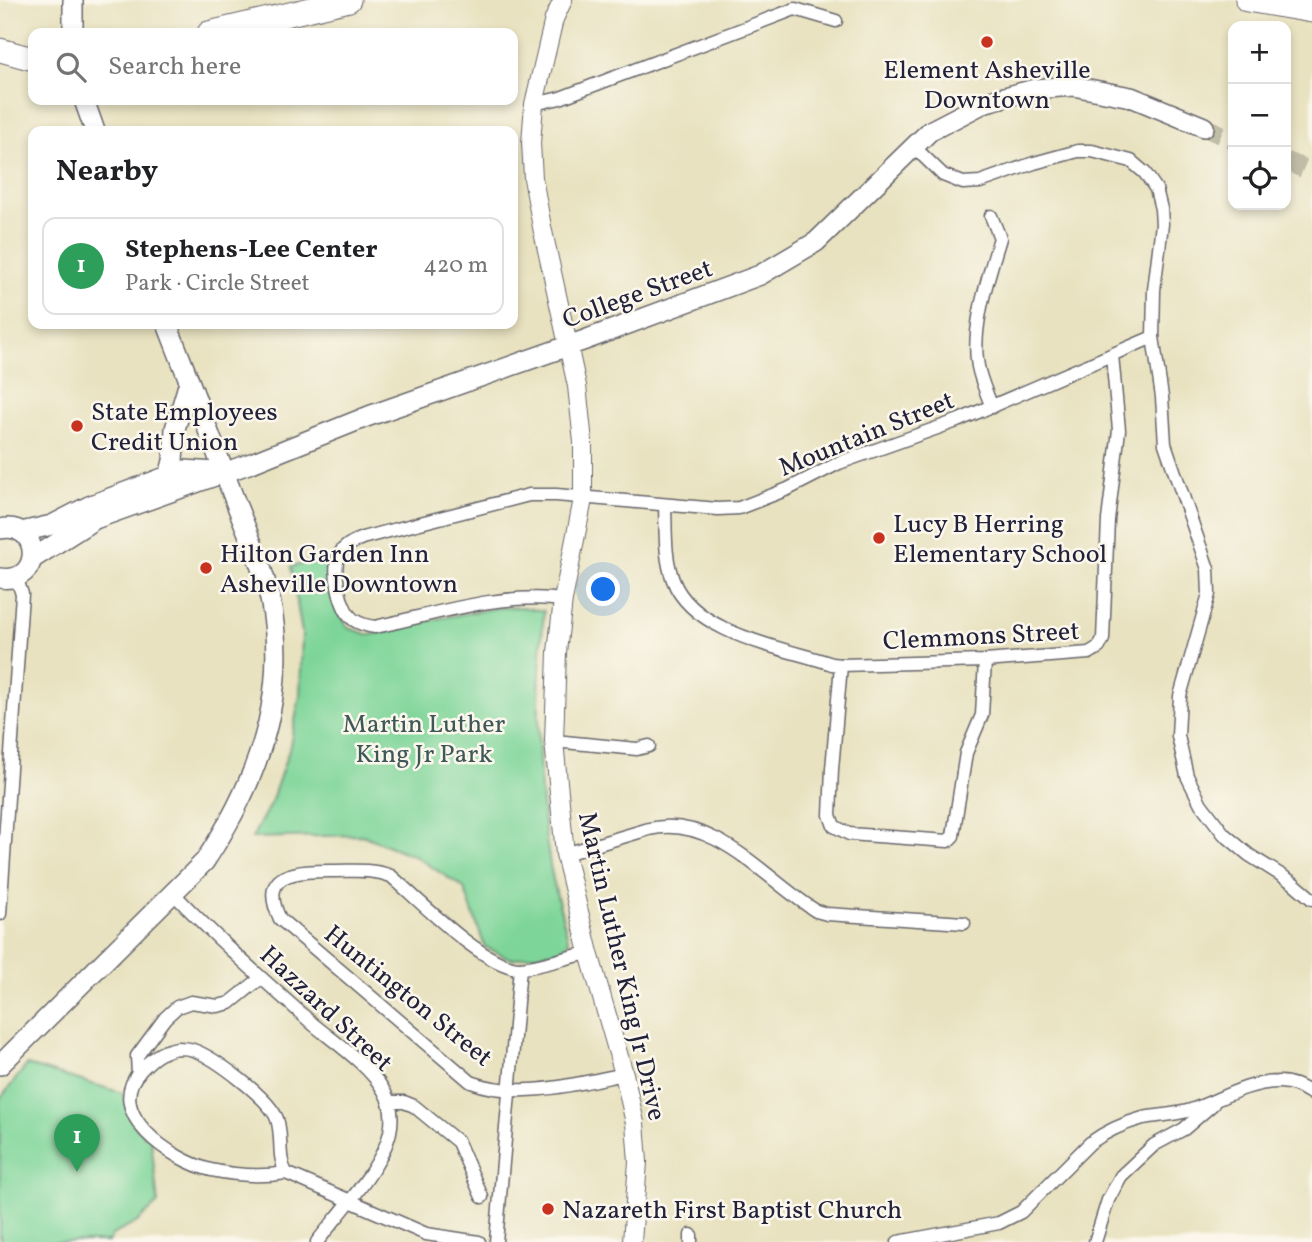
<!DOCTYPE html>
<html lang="en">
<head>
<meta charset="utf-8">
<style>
  :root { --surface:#fff; --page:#f6f6f6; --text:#202124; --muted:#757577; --line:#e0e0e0; --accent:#c8321e }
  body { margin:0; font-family:Vollkorn,serif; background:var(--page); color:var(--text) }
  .controls { position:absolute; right:21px; top:21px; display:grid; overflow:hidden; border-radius:14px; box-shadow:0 4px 10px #0003 }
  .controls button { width:63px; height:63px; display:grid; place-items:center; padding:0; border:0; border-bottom:2px solid var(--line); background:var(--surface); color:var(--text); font:35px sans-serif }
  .you { position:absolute; left:604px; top:590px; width:24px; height:24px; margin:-18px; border:5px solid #fff; border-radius:50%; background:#1a73e8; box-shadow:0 0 0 10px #1a73e833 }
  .badge { display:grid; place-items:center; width:46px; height:46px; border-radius:50%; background:var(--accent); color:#fff; font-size:23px; font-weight:700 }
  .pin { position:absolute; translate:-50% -58px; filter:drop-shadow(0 2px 4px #0008) }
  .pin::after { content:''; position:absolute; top:37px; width:24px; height:21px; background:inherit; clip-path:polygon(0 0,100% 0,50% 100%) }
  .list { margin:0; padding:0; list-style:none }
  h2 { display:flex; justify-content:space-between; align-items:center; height:91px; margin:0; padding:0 28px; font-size:30px }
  h2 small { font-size:23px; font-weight:400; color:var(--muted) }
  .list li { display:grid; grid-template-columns:46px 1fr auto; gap:21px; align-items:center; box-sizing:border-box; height:98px; margin:0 14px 14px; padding:0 14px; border:2px solid var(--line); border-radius:14px }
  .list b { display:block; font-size:26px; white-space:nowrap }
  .list p { margin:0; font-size:23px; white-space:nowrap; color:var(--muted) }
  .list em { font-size:23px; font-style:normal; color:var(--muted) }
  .icon { flex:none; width:38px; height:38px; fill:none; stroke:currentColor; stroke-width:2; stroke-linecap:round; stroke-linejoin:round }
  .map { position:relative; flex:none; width:1312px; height:1242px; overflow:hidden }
  .search { position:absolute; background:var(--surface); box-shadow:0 4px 10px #0003; left:28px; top:28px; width:490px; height:77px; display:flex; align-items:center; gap:18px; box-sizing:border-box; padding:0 24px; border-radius:14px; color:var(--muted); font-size:26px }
  .panel { position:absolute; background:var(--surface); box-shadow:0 4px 10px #0003; left:28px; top:126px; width:490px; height:203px; border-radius:14px }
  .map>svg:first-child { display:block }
</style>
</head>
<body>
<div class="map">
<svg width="1312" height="1242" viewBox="0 0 1312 1242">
  <rect width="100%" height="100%" fill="#fbf7ec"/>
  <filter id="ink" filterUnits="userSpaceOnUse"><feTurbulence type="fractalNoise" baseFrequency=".0143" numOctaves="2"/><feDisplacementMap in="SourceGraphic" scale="14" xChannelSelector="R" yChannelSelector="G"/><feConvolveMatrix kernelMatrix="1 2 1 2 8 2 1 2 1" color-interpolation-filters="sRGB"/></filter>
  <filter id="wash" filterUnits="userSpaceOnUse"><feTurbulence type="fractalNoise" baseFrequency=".00686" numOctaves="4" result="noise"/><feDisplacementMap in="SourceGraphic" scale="28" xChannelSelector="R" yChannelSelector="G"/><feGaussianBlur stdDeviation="1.57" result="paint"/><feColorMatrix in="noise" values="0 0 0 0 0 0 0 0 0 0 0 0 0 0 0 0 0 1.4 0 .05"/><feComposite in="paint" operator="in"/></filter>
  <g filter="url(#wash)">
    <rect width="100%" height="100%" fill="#e8e2c0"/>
    <g fill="#7ed599" stroke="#507c6a" stroke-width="2">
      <path d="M324,558C329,583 335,606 348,628L370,635L441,618L496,608L522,607L544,611C537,694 535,775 549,858C553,886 562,914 569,942L561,950L511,959L485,947L464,888L416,857L362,835L252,838L271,802L289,750L300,696L302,633L291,567Z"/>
      <path d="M27,1065L123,1093C128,1117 131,1126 151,1140L158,1203L136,1223L112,1235L108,1242H0V1099Z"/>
    </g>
  </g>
  <g filter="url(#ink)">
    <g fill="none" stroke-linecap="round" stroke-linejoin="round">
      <g stroke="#c0bca5" stroke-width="19" stroke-dasharray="19 10" stroke-linecap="butt">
        <path d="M1204,127L1233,140"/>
        <path d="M1286,161L1312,172"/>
      </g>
      <defs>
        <g id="street">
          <path d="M534,104L560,98L795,9L836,21"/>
          <path d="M913,146L943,175L963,183L980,182L1034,163L1078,151H1092L1131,161L1145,173L1156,189L1161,209L1162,224L1154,290L1153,337L1162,397L1165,444L1208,569L1209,594L1180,696L1178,736L1187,776L1201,804L1224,834L1249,855L1292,882L1312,899"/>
          <path d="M991,216L1000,238C989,275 969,332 979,371C982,383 987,395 992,407"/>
          <path d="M665,505C666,530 664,556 673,580C693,634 784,648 832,664L841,665L985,661L1089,653L1099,647L1103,639L1108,520L1119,430L1112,355"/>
          <path d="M563,600C500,592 436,614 375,627C367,626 360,624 354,620C340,610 331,568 340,553C345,545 354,542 362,538L529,495H556L718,509L739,508L788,489L839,463L957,421L1153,337"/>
          <path d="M841,665L832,769L830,815L834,826L849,834L948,841L953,836L966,753L982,715L985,661"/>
          <path d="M554,741L637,749L649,746"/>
          <path d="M565,854L649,829C714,813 767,881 816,911L827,914L964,923"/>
          <path d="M174,894C218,940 266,982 314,1025C336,1043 370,1066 384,1091C391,1103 393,1118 390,1132C382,1168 340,1212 317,1242"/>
          <path d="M0,914L22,594L16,577"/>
          <path d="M589,953C570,956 536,968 519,968C484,967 419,900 391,876C373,869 356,871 336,871C302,871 256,869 280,919L471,1082C519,1100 576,1084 624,1074"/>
          <path d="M177,1048C182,1048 188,1048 193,1050C214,1057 269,1098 277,1119C283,1137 277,1156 286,1173C262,1177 234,1175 211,1170C173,1161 101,1113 141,1070C152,1058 161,1051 177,1048Z"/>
          <path d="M138,1074L137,1056L165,1018L177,1007L191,1002L218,1006L230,1003L261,978"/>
          <path d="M389,1102H404L414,1106L458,1142L482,1197"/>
          <path d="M286,1173L426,1234L479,1242"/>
          <path d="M691,1235V1242"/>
          <path d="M496,1242L520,968"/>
          <path d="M898,1242L999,1223L1021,1212L1090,1143C1105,1132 1125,1123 1143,1118C1159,1115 1175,1115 1191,1110C1220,1100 1245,1083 1277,1082C1290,1081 1301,1087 1312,1094"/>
          <path d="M1095,1242L1108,1200L1121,1176L1154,1145L1184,1129L1213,1104"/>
        </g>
        <path id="secondary" d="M563,0L554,19L534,104L531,143L533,178L542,227L577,386L583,442V499L563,600L557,652L554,741L565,854L589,953L624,1074L635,1123L638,1162L632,1242"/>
        <g id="primary">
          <path d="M73,33V0"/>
          <path d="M84,100L95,131"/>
          <path d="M169,476L173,461L175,429L189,382"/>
          <path d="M0,529C42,520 44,585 0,578"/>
          <path d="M21,532L52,525L89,506L184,470L216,472"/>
          <path d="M32,559L95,519L254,462L369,416L585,340L760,275L816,242L930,131L986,102L1035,89L1073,86L1131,97L1204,127"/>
          <path d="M0,1065L205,861C257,783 290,694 270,599C262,563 245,528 232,493C211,437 189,380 167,324"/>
        </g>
        <g id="highway">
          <path d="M1247,0L1312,11"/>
          <path d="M209,33L349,0"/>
          <path d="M0,50L33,59"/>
        </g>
      </defs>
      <use href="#street" stroke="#67656a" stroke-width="15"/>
      <use href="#secondary" stroke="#67656a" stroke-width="20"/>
      <use href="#primary" stroke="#67656a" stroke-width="22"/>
      <use href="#highway" stroke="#67656a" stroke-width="25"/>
      <use href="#street" stroke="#fff" stroke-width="12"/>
      <use href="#secondary" stroke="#fff" stroke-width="18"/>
      <use href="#primary" stroke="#fff" stroke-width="19"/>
      <use href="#highway" stroke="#fff" stroke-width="23"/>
    </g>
  </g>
  <g fill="#c8321e" stroke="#fbf7ec" stroke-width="2.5">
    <circle cx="987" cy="42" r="7"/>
    <circle cx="77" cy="426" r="7"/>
    <circle cx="879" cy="538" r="7"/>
    <circle cx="206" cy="568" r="7"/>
    <circle cx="548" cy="1209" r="7"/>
  </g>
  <g text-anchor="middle" stroke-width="5" stroke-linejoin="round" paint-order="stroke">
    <g font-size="26" fill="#22223b" stroke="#fbf7ec" text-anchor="start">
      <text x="987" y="78" text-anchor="middle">Element Asheville<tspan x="987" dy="30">Downtown</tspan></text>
      <text x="91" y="420">State Employees<tspan x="91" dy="30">Credit Union</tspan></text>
      <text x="893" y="532">Lucy B Herring<tspan x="893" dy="30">Elementary School</tspan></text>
      <text x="220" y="562">Hilton Garden Inn<tspan x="220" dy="30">Asheville Downtown</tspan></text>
      <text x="562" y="1218">Nazareth First Baptist Church</text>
    </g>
    <g font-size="26" fill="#22223b" stroke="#fbf7ec">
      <text transform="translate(637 293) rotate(-20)" y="9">College Street</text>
      <text transform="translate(866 433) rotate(-22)" y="9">Mountain Street</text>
      <text transform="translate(981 635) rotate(-3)" y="9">Clemmons Street</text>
      <text transform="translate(623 966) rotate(77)" y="9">Martin Luther King Jr Drive</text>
      <text transform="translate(409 995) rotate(39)" y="9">Huntington Street</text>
      <text transform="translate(327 1008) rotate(43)" y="9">Hazzard Street</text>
    </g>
    <g font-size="26" fill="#3e5857" stroke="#fbf7ec">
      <text x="424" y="732">Martin Luther<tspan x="424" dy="30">King Jr Park</tspan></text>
    </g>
  </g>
</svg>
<div class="controls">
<button>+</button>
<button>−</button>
<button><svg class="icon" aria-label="locate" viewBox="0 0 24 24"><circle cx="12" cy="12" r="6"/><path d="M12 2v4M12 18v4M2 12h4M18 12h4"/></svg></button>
</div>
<div class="you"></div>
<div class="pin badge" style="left:77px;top:1172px;background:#2e9e5b">1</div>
<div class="search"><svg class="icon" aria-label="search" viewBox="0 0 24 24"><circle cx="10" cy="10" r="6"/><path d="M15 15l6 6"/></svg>Search here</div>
<section class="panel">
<h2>Nearby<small></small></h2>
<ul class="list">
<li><span class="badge" style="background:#2e9e5b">1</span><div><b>Stephens-Lee Center</b><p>Park · Circle Street</p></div><em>420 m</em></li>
</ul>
</section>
</div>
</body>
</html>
